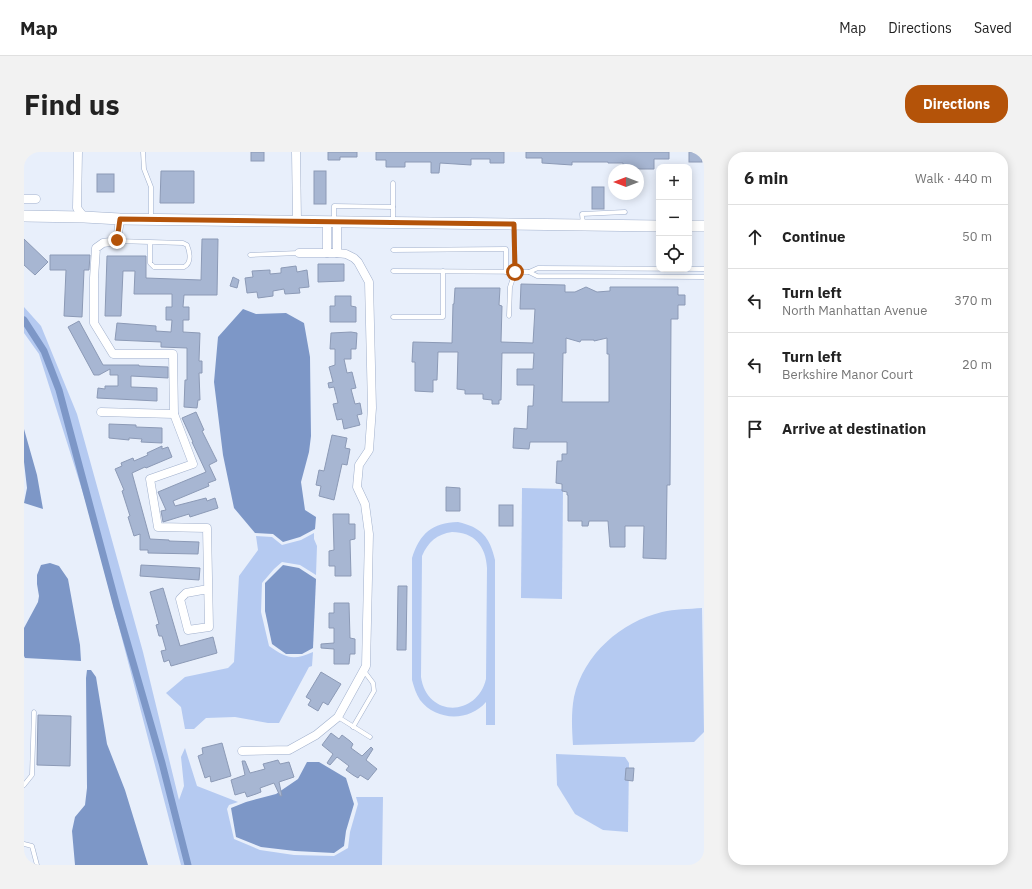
<!DOCTYPE html>
<html lang="en">
<head>
<meta charset="utf-8">
<style>
  :root { --surface:#fff; --page:#f2f2f2; --text:#222; --muted:#767676; --line:#e0e0e0; --accent:#b45309 }
  body { margin:0; font-family:"IBM Plex Sans",sans-serif; background:var(--page); color:var(--text) }
  .controls { position:absolute; right:12px; top:12px; display:grid; overflow:hidden; border-radius:8px; box-shadow:0 2px 10px #0003 }
  .controls button { width:36px; height:36px; display:grid; place-items:center; padding:0; border:0; border-bottom:1px solid var(--line); background:var(--surface); color:var(--text); font:20px sans-serif }
  .compass { position:absolute; left:584px; top:12px; width:36px; height:36px; border-radius:50%; background:var(--surface); box-shadow:0 2px 10px #0003; rotate:270deg }
  .stop { position:absolute; width:12px; height:12px; margin:-9px; border:3px solid #b45309; border-radius:50%; background:#fff }
  .stop.end { background:#b45309; border-color:#fff; box-shadow:0 1px 4px #0008 }
  .list { margin:0; padding:0; list-style:none }
  h2 { display:flex; justify-content:space-between; align-items:center; height:52px; margin:0; padding:0 16px; font-size:17px }
  h2 small { font-size:13px; font-weight:400; color:var(--muted) }
  .list li { display:grid; grid-template-columns:26px 1fr auto; gap:12px; align-items:center; box-sizing:border-box; height:64px; padding:0 16px; border-top:1px solid var(--line) }
  .list b { display:block; font-size:15px; white-space:nowrap }
  .list p { margin:0; font-size:13px; white-space:nowrap; color:var(--muted) }
  .list em { font-size:13px; font-style:normal; color:var(--muted) }
  .icon { flex:none; width:22px; height:22px; fill:none; stroke:currentColor; stroke-width:2; stroke-linecap:round; stroke-linejoin:round }
  .map { position:relative; flex:none; width:680px; height:713px; overflow:hidden; border-radius:16px }
  header { display:flex; align-items:center; gap:24px; box-sizing:border-box; height:56px; padding:0 20px; background:var(--surface); border-bottom:1px solid var(--line) }
  header strong { font-size:19px }
  nav { display:flex; gap:22px; margin-inline-start:auto; font-size:14px }
  .intro { display:flex; align-items:center; justify-content:space-between; box-sizing:border-box; height:96px; padding:0 24px }
  h1 { margin:0; font-size:28px }
  .button { padding:10px 18px; border-radius:16px; background:var(--accent); color:#fff; font-size:14px; font-weight:700 }
  main { display:flex; gap:24px; padding:0 24px }
  aside { flex:1; background:var(--surface); border-radius:16px; box-shadow:0 2px 10px #0003 }
  .map>svg:first-child { display:block }
</style>
</head>
<body>
<header>
<strong>Map</strong>
<nav><a>Map</a><a>Directions</a><a>Saved</a></nav>
</header>
<div class="intro"><h1>Find us</h1><a class="button">Directions</a></div>
<main>
<div class="map">
<svg width="680" height="713" viewBox="0 0 680 713">
  <rect width="100%" height="100%" fill="#e8effb"/>
  <g fill="#b5caf1" fill-rule="evenodd">
    <path d="M0,155L17,174L53,262L119,500L155,648L160,634L157,605L161,596L173,634L214,650L205,653L203,657L210,687L236,698L270,703L310,704L324,696L326,680L334,652L332,645H359L358,713H157L65,360L15,202L0,181Z"/>
    <path d="M498,336L539,337L538,447L497,446Z"/>
    <path d="M434,370C457,375 466,385 471,408V573H462V550C445,570 412,569 396,548C392,542 390,535 388,528V406C396,381 408,371 434,370ZM428,380C450,380 462,394 463,416L462,527C453,565 403,566 397,525L398,404C404,390 413,382 428,380Z"/>
    <path d="M290,381V387L293,394L292,423L276,413L258,410L250,417L238,431L237,460L245,494C262,506 269,509 289,500L288,514L285,515L255,571H244L211,565L182,566L170,577H161L157,555L142,541L161,525L204,516L210,510L215,424L234,398L232,384L248,385L258,393L277,388Z"/>
    <path d="M678,456L680,580L670,590L549,593C548,577 547,561 550,545C560,502 597,470 638,460C651,457 665,457 678,456Z"/>
    <path d="M532,602L601,605L605,611L604,680L579,678L551,662L533,633Z"/>
  </g>
  <g fill="#7d97c7">
    <path d="M219,157L232,162L262,161L280,171L286,205L287,284L285,300L277,330L281,358L292,365L291,377L276,385L259,390L249,382L231,381L210,356L199,303L190,230L194,185Z"/>
    <path d="M0,277L13,323L19,357L0,351L3,336L0,310Z"/>
    <path d="M26,411L35,414L44,427L56,493L57,509L1,506L0,504V476L14,450L15,444L13,432V423L17,413Z"/>
    <path d="M259,413L275,416L292,427L289,496L278,502H262L248,492L241,459V431Z"/>
    <path d="M63,518H67L72,525L83,592L101,638L124,713H51L48,679L51,665L61,653L63,636L62,526Z"/>
    <path d="M283,610H295L322,626L330,652L322,679L320,694L310,701L271,699L237,695L212,685L207,656L222,650L252,642L274,627Z"/>
  </g>
  <g fill="none" stroke-linecap="round" stroke-linejoin="round">
    <path stroke="#7d97c7" stroke-width="7" d="M0,168L20,199L35,238L93,455L138,611L164,713"/>
  </g>
  <g fill="#a7b6d2" stroke="#8c9ab6" fill-rule="evenodd">
    <rect x="227" y="0" width="13" height="9"/>
    <path d="M304,0H333V5H316V8H304Z"/>
    <path d="M352,0H480V11H466V7H447V13L416,11L415,21H407V10H381V15H362V8H352Z"/>
    <path d="M502,0H645V7H630V17H599V11H584V10H548V13L518,11V6H502Z"/>
    <rect x="665" y="0" width="13" height="10"/>
    <path d="M137,19H170V51H136Z"/>
    <rect x="290" y="19" width="12" height="33"/>
    <rect x="73" y="22" width="17" height="18"/>
    <rect x="568" y="35" width="12" height="22"/>
    <path d="M0,87L24,110L11,123L0,113Z"/>
    <path d="M178,87H194L193,143H160L159,155H165V168H159V180L176,181L175,209H178V221H175L176,248H174L173,256L160,255L161,228H163V196L137,195V190L91,188L93,171L132,174V179L147,180L148,168H142V155H148V142H110L111,119H99L97,164H81L83,104H122V126L177,128Z"/>
    <path d="M26,103H66L65,118H60L58,165L40,164L42,118H26Z"/>
    <path d="M294,112H320V129L294,130Z"/>
    <path d="M272,114L273,120L283,118L285,135L275,136L276,141L261,142L260,137L249,139V144L234,146L233,140L223,141L221,126L229,125L228,119L246,118V122L257,121V116Z"/>
    <path d="M209,125L215,128L213,136L206,134Z"/>
    <path d="M497,132L541,133V140H551L562,135L573,140L586,139V135H654V143H661V153H654V167H647L646,333H643L642,407L619,406L620,374H601V395H586L584,369H565L564,374H558V369H544V343H543V340L538,339V332L532,331L533,309H538V302H543V290H506L505,297L489,296L490,276L503,277L504,254H509L510,233H493V217H509L510,201H478L477,248H475V252H468V248L459,247V242H441V238L433,237L434,200H414L413,228H409V240L391,239V210H388L389,190L428,191L429,152H430L431,136H476L475,153L478,154L477,190L509,191L511,157H496ZM542,186L556,190L557,188H570V189L583,186V202H585V250H538L539,201H542Z"/>
    <path d="M311,144H327V154L332,155V170H306V154H311Z"/>
    <path d="M55,169L79,213H115V214L144,215V226L107,224V235L133,236V249L73,246L74,236L81,237V234H94V223H86V217L75,223H70L44,175Z"/>
    <path d="M327,180L333,181L332,197H327V207H320L323,221L328,220L332,236L327,237L331,252L336,251L338,262L333,263L336,273L320,277L318,267L313,268L309,252L314,251L310,235L305,236L304,231L309,230L305,215L311,213V197H306L307,181Z"/>
    <path d="M172,260L180,278L178,279L193,309L185,313L192,328L184,331L185,334L149,349L151,354L182,346L183,349L191,346L194,356L166,365L165,362L139,370L137,359L142,358L134,340L182,320L168,290H169L158,266Z"/>
    <path d="M85,272L112,273V275L138,276V291L117,290L118,287L105,286V288L85,286Z"/>
    <path d="M308,283L323,286L321,296L326,297L323,313L318,312L310,348L295,344L297,334L292,333L295,318L300,319Z"/>
    <path d="M138,294V297L144,295L148,305L122,316L121,315L108,321L126,387L145,388V389L175,390L174,402L124,401V398H116V382L110,384L104,365L106,364L98,339L100,338L91,317L98,314L97,311L109,306L110,309L124,303L123,301Z"/>
    <path d="M422,335L436,336V359H422Z"/>
    <rect x="475" y="353" width="14" height="21"/>
    <path d="M309,362H325V372H331V387L326,388L327,424H311V414H305V399L310,398Z"/>
    <path d="M117,413L176,416L175,428L116,424Z"/>
    <path d="M374,434H383L382,498H373Z"/>
    <path d="M139,436L156,494L189,485L193,501L147,514L145,508L140,510L137,499L142,498L138,484H135L132,473L135,472L126,440Z"/>
    <path d="M310,451H325L326,486L331,487V502H326L325,512H310V497L297,496V492L310,491V476H305V461H310Z"/>
    <path d="M297,520L317,532L304,553L299,550L294,559L284,553L287,548L282,545Z"/>
    <path d="M14,563L47,564L46,614L13,613Z"/>
    <path d="M307,581L315,587L318,583L326,589L329,592L327,596L338,604L347,595L349,597L342,608L353,617L344,628L336,623L334,626L329,623L322,618L325,614L313,605L306,613L303,611L309,602L298,593Z"/>
    <path d="M198,591L207,624L187,630L186,624L181,626L174,604L179,602L178,596Z"/>
    <path d="M254,608L256,612L265,610L270,625L255,630L258,644H256L250,631L236,636L237,640L232,642L223,645L221,640L211,643L207,628L221,623L218,609H221L226,621L241,617L239,612Z"/>
    <path d="M602,616H610L609,629L601,628Z"/>
  </g>
  <g fill="none" stroke-linecap="round" stroke-linejoin="round">
    <defs>
      <g id="lane">
        <path d="M119,0L120,17L127,35V67"/>
        <path d="M369,31V70"/>
        <path d="M310,69V54L369,55"/>
        <path d="M559,72L558,62L601,60"/>
        <path d="M93,89L159,91L163,93C166,100 168,111 160,115H130L126,111V90"/>
        <path d="M369,98L482,97V120"/>
        <path d="M226,103L275,101"/>
        <path d="M369,119L505,120L514,116L680,117"/>
        <path d="M505,120L513,124L680,125"/>
        <path d="M485,164L486,135L491,120L490,74"/>
        <path d="M369,165H419V119"/>
        <path d="M314,565L346,585"/>
        <path d="M329,575L350,539L349,531L340,519"/>
        <path d="M0,633L8,623L10,560"/>
        <path d="M0,692L8,694L13,713"/>
      </g>
      <g id="street">
        <path d="M54,0L53,56L60,65"/>
        <path d="M272,0L273,68"/>
        <path d="M0,47H12"/>
        <path d="M96,67L93,89L79,91L72,96L70,126V171L89,202H149L150,262L169,312L126,327L134,375L183,376L185,475L164,478L156,447L162,441L184,437"/>
        <path d="M303,69V101"/>
        <path d="M313,69V101"/>
        <path d="M77,260L150,262"/>
        <path d="M218,599L265,598L292,583L314,565L342,514L345,382L341,352L333,335L335,313L345,298L348,256L345,130L334,110L330,106L322,102L313,101H275"/>
      </g>
      <g id="secondary">
        <path d="M0,64L60,65L96,67L635,74"/>
        <path d="M665,74H680"/>
      </g>
    </defs>
    <use href="#lane" stroke="#a1b0cc" stroke-width="5"/>
    <use href="#street" stroke="#a1b0cc" stroke-width="9"/>
    <use href="#secondary" stroke="#a1b0cc" stroke-width="12"/>
    <use href="#lane" stroke="#fff" stroke-width="4"/>
    <use href="#street" stroke="#fff" stroke-width="8"/>
    <use href="#secondary" stroke="#fff" stroke-width="11"/>
  </g>
  <g fill="none" stroke-linecap="round" stroke-linejoin="round">
    <path stroke="#b45309" stroke-width="5" d="M93,88L96,67L490,72L491,120"/>
  </g>
</svg>
<div class="controls">
<button>+</button>
<button>−</button>
<button><svg class="icon" aria-label="locate" viewBox="0 0 24 24"><circle cx="12" cy="12" r="6"/><path d="M12 2v4M12 18v4M2 12h4M18 12h4"/></svg></button>
</div>
<svg class="compass" viewBox="-18 -18 36 36"><path d="M0-13l5 13h-10z" fill="#e53935"/><path d="M0 13l5-13h-10z" fill="#767676"/></svg>
<div class="stop" style="left:491px;top:120px"></div>
<div class="stop end" style="left:93px;top:88px"></div>
</div>
<aside>
<h2>6 min<small>Walk · 440 m</small></h2>
<ul class="list">
<li><svg class="icon" aria-label="ahead" viewBox="0 0 24 24"><path d="M12 20V5M6 11l6-6 6 6"/></svg><div><b>Continue</b></div><em>50 m</em></li>
<li><svg class="icon" aria-label="left" viewBox="0 0 24 24"><path d="M17 20v-9H6M10 6l-5 5 5 5"/></svg><div><b>Turn left</b><p>North Manhattan Avenue</p></div><em>370 m</em></li>
<li><svg class="icon" aria-label="left" viewBox="0 0 24 24"><path d="M17 20v-9H6M10 6l-5 5 5 5"/></svg><div><b>Turn left</b><p>Berkshire Manor Court</p></div><em>20 m</em></li>
<li><svg class="icon" aria-label="arrive" viewBox="0 0 24 24"><path d="M6 21V4h12l-3 4 3 4H6"/></svg><div><b>Arrive at destination</b></div></li>
</ul>
</aside>
</main>
</body>
</html>
